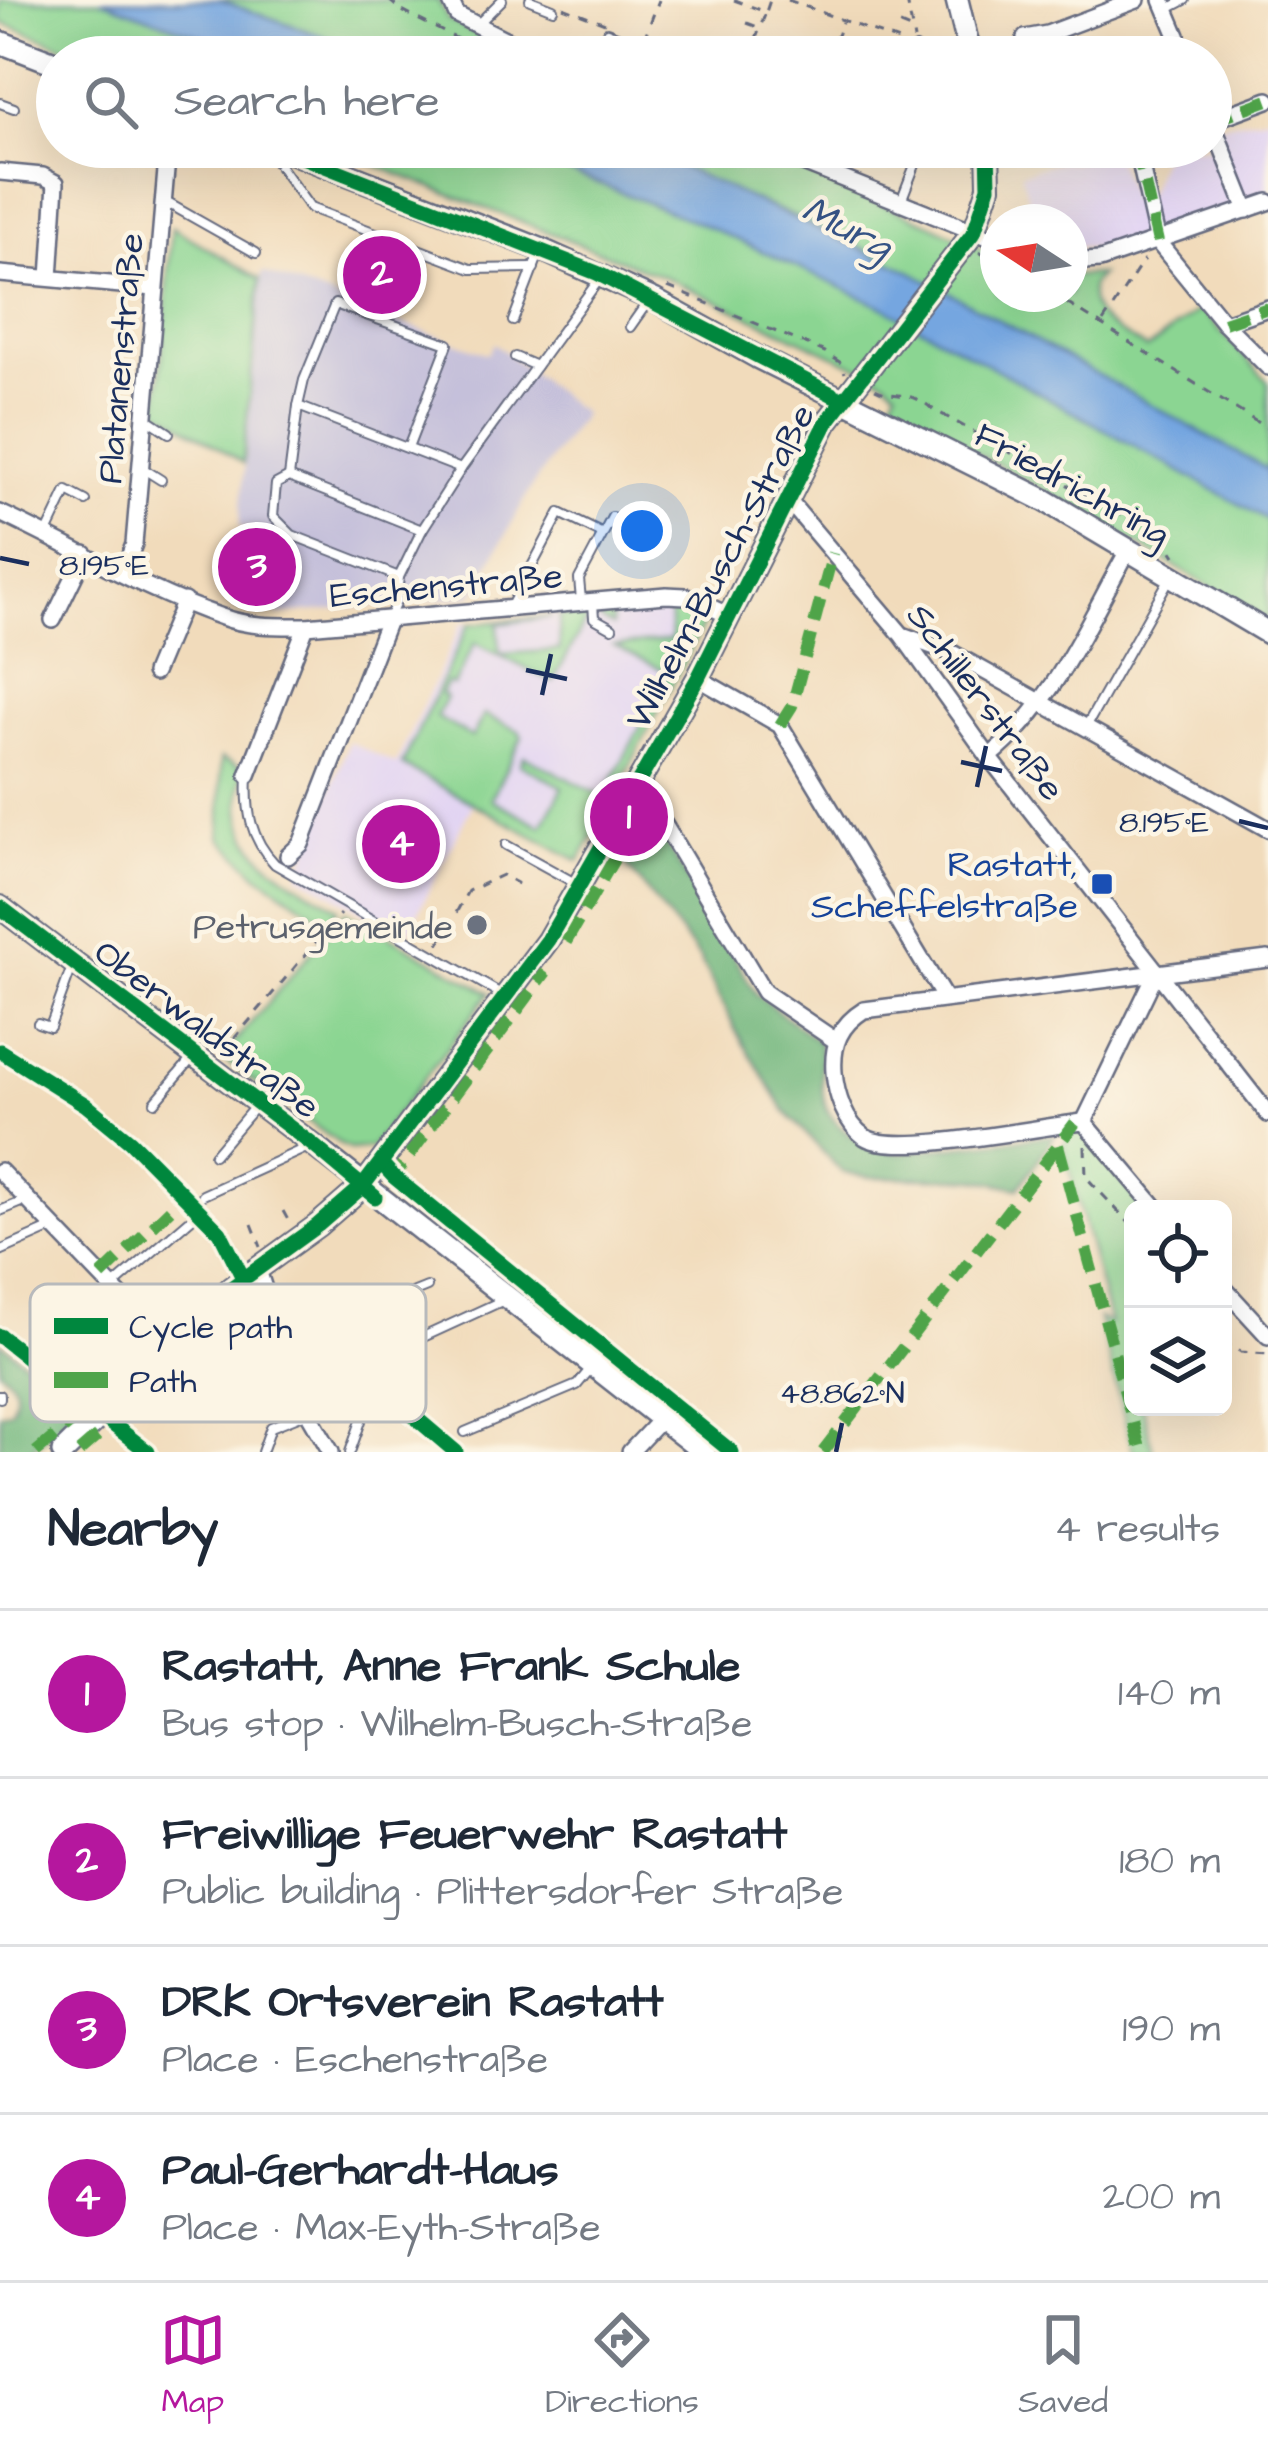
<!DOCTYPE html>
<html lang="en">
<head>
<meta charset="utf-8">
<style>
  :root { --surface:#fff; --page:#f6f6f7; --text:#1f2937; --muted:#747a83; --line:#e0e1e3; --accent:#b5179e }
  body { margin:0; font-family:"Architects Daughter",sans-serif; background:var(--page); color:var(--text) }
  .controls { position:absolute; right:36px; bottom:36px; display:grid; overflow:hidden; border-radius:18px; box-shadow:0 12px 48px #0002 }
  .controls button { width:108px; height:108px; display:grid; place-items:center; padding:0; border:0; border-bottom:3px solid var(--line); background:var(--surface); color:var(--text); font:60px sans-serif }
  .compass { position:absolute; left:980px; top:204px; width:108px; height:108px; border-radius:50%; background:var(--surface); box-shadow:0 12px 48px #0002; rotate:282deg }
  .you { position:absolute; left:642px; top:531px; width:42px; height:42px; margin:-30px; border:9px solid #fff; border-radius:50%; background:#1a73e8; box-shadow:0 0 0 18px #1a73e833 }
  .badge { display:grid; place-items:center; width:78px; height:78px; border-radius:50%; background:var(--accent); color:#fff; font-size:39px; font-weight:700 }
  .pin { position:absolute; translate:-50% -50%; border:6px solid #fff; box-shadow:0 3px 12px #0006 }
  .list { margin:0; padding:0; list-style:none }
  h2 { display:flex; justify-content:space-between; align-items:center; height:156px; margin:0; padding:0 48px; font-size:51px }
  h2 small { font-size:39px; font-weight:400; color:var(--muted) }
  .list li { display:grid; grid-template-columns:78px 1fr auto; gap:36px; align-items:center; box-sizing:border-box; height:168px; padding:0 48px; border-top:3px solid var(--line) }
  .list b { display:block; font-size:45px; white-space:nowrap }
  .list p { margin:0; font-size:39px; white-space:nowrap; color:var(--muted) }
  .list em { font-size:39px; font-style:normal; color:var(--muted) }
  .icon { flex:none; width:66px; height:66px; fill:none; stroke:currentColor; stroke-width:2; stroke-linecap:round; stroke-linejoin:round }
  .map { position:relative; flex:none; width:1268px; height:1452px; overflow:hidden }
  .search { position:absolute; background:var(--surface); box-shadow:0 12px 48px #0002; left:36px; right:36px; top:36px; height:132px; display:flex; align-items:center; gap:30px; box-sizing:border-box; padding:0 42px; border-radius:66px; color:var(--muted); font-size:45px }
  .sheet { height:828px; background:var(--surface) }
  nav { display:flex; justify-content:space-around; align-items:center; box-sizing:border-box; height:168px; border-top:3px solid var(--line); background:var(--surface); font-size:33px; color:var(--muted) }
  nav a { display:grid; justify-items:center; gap:6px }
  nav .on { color:var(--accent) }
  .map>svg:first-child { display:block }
</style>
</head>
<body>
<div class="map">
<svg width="1268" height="1452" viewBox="0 0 1268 1452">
  <rect width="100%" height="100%" fill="#fcf5e5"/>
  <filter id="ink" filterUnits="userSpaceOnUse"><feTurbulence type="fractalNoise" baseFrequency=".00833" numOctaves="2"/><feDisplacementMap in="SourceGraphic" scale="24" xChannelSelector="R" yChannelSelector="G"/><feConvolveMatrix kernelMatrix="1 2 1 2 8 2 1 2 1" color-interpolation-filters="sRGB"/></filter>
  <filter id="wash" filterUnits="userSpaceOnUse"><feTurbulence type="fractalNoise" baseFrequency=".004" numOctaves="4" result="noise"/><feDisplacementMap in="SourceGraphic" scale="48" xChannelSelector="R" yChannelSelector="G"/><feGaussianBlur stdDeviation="2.7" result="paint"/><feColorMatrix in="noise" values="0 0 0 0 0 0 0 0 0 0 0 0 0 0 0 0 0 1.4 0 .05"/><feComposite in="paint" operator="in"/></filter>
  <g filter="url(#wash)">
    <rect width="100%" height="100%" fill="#f1dbbb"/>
    <g fill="#e2d4f3">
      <path d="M1268,116V196L1100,249L1070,246V222H1035L1021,173L1062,161L1072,163L1112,149L1132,200L1148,193L1161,158L1178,147H1211V127Z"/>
      <path d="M667,604L701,614L704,624L579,861L472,805L406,936L299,875L349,742L396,764L462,623Z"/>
    </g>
    <path fill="#c5c0da" d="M262,272L488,354L494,343L583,414L532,486L472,596L276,615L282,535L239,527Z"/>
    <g fill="#8bd592" stroke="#538278" stroke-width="3">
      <path d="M0,0H101L258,57H92L0,22Z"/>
      <path d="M219,0H438L448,20L522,57H383Z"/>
      <path d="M328,147H506L539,159L709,227L886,308L1268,520V621L1050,493L889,405L897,389L885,379L667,278Z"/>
      <path d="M627,147H742L931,224L998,258V294H1070V276L1100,275L1092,284C1083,321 1121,332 1147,349L1200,309L1268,382V470L916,274L805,221Z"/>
      <path d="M172,227L260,279L243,463L158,409Z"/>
      <path d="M668,607L701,614L704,624L617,790L609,786L669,673L615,646L671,640L669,610L612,615V626L601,620L600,613Z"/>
      <path d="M590,613L553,682L475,643L454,685L447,683L441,694L446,698L436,717L472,737L484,715L519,731L522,737L491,799L542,826L563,787L520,764L524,756L612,801L579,861L402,765L469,624L552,617L498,624L500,654L560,650L559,616Z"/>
      <path d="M221,758L244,768C223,851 279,872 339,908L329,923L257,874L221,838Z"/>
      <path d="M346,911L490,993L371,1148L352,1150L341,1145L221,1058Z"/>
      <path d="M1081,1128L1149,1209H1133V1407H1143L1153,1452H1133L1099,1319L1110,1323L1063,1145L1075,1129Z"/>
    </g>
    <g fill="#70b67c" stroke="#46726d" stroke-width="3">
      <path d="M649,816L757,995L819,1042C823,1061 819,1091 827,1109C839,1134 873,1151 899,1153L1055,1135L1019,1188L976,1179L869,1177L842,1172L786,1112L737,1033L699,957L624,862Z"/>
      <path d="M0,1342L82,1407L28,1452H0V1414L11,1409C19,1390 16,1384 0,1370Z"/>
    </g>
    <g fill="#75a6e0" stroke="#486a9f" stroke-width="3">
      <path d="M101,0H219L382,57H258Z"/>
      <path d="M506,147H627L687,170L916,274L1268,470V520L886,308L709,227Z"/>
    </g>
  </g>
  <g filter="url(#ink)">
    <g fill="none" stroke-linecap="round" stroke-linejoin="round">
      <defs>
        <g id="lane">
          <path d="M530,0L553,9"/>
          <path d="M1168,9L1185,0"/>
          <path d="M478,24L502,0"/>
          <path d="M607,32L647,48"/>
          <path d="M916,48L918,57"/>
          <path d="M643,57L647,48L669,57"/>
          <path d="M0,103L14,108"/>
          <path d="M266,147L310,208L471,269L534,268"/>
          <path d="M903,147L919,153"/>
          <path d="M164,201L256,253"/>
          <path d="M901,201L922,147"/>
          <path d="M513,321L540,251"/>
          <path d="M630,327L649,300"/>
          <path d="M515,357L536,366"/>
          <path d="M298,406L289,477L422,530"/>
          <path d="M145,417L169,433"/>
          <path d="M408,448L448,344L335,304L304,380L298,406L461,469"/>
          <path d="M142,468L161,480"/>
          <path d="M289,477L276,484L273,516L292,535L399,577"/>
          <path d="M47,533L67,491L86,501"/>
          <path d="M603,534L612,517"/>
          <path d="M593,603L594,618L612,628"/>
          <path d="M511,606L560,513L603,534L579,579L581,600"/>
          <path d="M389,618L396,602L399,577L422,530L461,469L601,277"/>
          <path d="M1087,725L1171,576"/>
          <path d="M248,776C246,810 250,838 275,864L501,994"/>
          <path d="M506,845L575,883"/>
          <path d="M38,1023L50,1027L73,964"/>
          <path d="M155,1102L194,1056"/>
          <path d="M214,1155L257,1104"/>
          <path d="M203,1195L306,1148"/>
          <path d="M0,1211L27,1200"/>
          <path d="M0,1251L52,1228"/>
          <path d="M113,1286L200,1211"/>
          <path d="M280,1332L314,1319L345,1320L427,1287"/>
          <path d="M40,1340L122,1299"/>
          <path d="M373,1360L506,1299"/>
          <path d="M0,1395V1398"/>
          <path d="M264,1403L296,1390"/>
          <path d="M465,1432L577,1385L592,1367"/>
          <path d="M262,1452L271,1427L306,1413"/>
          <path d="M350,1452L361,1421"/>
        </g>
        <g id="street">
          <path d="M450,0L457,15L540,57"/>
          <path d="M1162,0L1186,57"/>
          <path d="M1025,38L1047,34L1137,0"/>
          <path d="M1211,120L1247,210"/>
          <path d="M1211,121L1268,100"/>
          <path d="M763,147L998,241"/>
          <path d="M1166,147L1140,162L1158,242L1224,323L1268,367"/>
          <path d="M0,172L43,176L56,183L50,278"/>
          <path d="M1070,262L1100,260L1268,202"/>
          <path d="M0,274L154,288"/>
          <path d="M1224,323L1268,308"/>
          <path d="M787,499L902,635L989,757L1268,1114"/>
          <path d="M0,513C73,547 145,591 222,617C249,627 277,626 306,626L666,595L686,596L730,616"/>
          <path d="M123,573L134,544L168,147"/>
          <path d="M53,620L85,554"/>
          <path d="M905,636L954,654L1268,829"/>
          <path d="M154,673L184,601"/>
          <path d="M698,678L780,725L945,999"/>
          <path d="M989,757C1054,705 1088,621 1129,549"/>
          <path d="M248,775L306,626"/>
          <path d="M633,790L649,799L764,992L836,1041"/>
          <path d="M288,856L301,844L388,620"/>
          <path d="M1084,1122L1157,971"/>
          <path d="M0,1171L123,1299L174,1344"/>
          <path d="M1157,1209L1084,1122C1041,1126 896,1157 865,1137C845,1123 836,1095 834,1072C832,1044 840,1025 864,1010L1268,959"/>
          <path d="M257,1267L300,1399L331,1452"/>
          <path d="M1223,1287L1268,1336"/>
          <path d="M630,1452L661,1419"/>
        </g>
        <g id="secondary">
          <path d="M957,0L971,57"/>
          <path d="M0,42L57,64"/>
          <path d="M277,147L540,249L654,300L757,357L1046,501L1268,633"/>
          <path d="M0,907L313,1145L704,1452"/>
          <path d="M63,1452L231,1288L318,1225L363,1186L548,940L698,678L827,422L974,232L989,187L988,147"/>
        </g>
      </defs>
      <use href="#lane" stroke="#666b7f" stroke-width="12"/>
      <use href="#street" stroke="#666b7f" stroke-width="20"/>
      <use href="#secondary" stroke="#666b7f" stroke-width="26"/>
      <g stroke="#666b7f" stroke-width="3" stroke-dasharray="9 9" stroke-linecap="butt">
        <path d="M389,0L402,11L493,57"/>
        <path d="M734,0L766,12L770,0"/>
        <path d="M788,0L904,43"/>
        <path d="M907,0L914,40"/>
        <path d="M563,7L605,23"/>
        <path d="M747,23L758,27"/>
        <path d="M900,25L910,29"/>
        <path d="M644,39L659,0"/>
        <path d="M749,57L766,12"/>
        <path d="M829,57L842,22"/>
        <path d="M723,147L754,159"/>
        <path d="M979,252L998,263"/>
        <path d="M668,287L825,352L841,363L845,373"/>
        <path d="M1052,294L1268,429"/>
        <path d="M1103,322L1144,260"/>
        <path d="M875,389C897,400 909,389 931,408L1164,539L1175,556"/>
        <path d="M439,944L468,891L502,875L517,883L513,891"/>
        <path d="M222,1053L340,914"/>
        <path d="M1085,1146L1086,1177L1133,1227"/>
        <path d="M283,1211L289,1222"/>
        <path d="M252,1224L261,1247"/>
        <path d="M1223,1342L1241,1352L1268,1354"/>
      </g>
      <use href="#lane" stroke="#fff" stroke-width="8"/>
      <use href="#street" stroke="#fff" stroke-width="15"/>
      <use href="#secondary" stroke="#fff" stroke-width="21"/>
      <g stroke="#4fa44a" stroke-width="12" stroke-dasharray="24 12" stroke-linecap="butt">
        <path d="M1211,121L1268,100"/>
        <path d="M1158,242L1140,162L1166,147"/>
        <path d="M1224,323L1268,308"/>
        <path d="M780,725L792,706L833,553"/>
        <path d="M566,942L649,799"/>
        <path d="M1058,1145L1141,1452"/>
        <path d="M388,1184L546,972"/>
        <path d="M101,1276L184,1196"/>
        <path d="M36,1452L90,1407"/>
        <path d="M79,1452L111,1424"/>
        <path d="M823,1452L1075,1123"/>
      </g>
      <defs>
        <g id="cycleway">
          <path d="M277,147L597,273L841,399"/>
          <path d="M0,907L313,1145L375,1197"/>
          <path d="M0,1051L86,1105L130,1141L220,1232L243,1278"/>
          <path d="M381,1163L394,1177L732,1452"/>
          <path d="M0,1336L148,1452"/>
          <path d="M283,1347L314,1345L342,1355L456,1452"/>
          <path d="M102,1416L231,1288L318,1225L363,1186L548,940L698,678L827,422L974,232L989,187L988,147"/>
        </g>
      </defs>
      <use href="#cycleway" stroke="#fcf5e5" stroke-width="22"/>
      <use href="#cycleway" stroke="#00873e" stroke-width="15"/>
    </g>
  </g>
  <path fill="none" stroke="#1b2f5e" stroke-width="4.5" d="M0,558L29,564M526,670L567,679M542,695L551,654M961,762L1002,771M977,787L986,746M1239,821L1268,828M836,1452L842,1423"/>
  <rect fill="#1a4fb4" stroke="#fcf5e5" stroke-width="4.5" x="1090" y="872" width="24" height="24" rx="6"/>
  <circle fill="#6b7280" stroke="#fcf5e5" stroke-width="4.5" cx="477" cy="925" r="12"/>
  <g text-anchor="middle" stroke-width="9" stroke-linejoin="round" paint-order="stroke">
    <g font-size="36" fill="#1b2f5e" stroke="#fcf5e5">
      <text transform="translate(119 358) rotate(-85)" y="13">Platanenstraße</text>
      <text transform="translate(1073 483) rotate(29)" y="13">Friedrichring</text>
      <text transform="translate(719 566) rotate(-62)" y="13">Wilhelm-Busch-Straße</text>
      <text transform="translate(446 584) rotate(-5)" y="13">Eschenstraße</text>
      <text transform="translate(987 701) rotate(53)" y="13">Schillerstraße</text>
      <text transform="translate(208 1028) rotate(37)" y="13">Oberwaldstraße</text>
    </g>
    <g font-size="36" fill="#164399" stroke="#fcf5e5" text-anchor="end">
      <text x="1078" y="876">Rastatt,<tspan x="1078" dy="41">Scheffelstraße</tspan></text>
    </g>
    <g font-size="36" fill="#5b616d" stroke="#fcf5e5" text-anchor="end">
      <text x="453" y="938">Petrusgemeinde</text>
    </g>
    <g font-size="39" font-style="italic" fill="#365385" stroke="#fcf5e5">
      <text transform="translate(848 226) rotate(27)" y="14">Murg</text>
    </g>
  </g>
  <rect x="30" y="1284" width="396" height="138" rx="18" fill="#fcf5e5" stroke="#b8babc" stroke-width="3"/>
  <rect x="54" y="1318" width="54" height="16" fill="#00873e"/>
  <rect x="54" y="1372" width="54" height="16" fill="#4fa44a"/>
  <g font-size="33" fill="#1b2f5e">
    <text x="129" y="1338">Cycle path</text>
    <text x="129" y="1392">Path</text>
  </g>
  <g font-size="30" text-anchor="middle" fill="#1b2f5e" stroke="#fcf5e5" stroke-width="9" stroke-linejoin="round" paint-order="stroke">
    <text x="104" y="575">8.195°E</text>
    <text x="1164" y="832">8.195°E</text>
    <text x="842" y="1403">48.862°N</text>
  </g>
</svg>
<div class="controls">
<button><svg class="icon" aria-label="locate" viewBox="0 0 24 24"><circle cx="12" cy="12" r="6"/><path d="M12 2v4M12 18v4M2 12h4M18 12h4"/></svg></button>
<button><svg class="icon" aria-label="layers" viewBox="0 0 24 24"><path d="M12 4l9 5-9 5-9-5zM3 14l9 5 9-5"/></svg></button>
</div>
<svg class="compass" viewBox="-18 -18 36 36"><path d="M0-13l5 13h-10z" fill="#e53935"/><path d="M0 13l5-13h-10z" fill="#747a83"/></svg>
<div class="you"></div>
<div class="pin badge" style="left:629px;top:817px">1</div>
<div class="pin badge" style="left:382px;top:275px">2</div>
<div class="pin badge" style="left:257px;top:567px">3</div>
<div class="pin badge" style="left:401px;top:844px">4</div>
<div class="search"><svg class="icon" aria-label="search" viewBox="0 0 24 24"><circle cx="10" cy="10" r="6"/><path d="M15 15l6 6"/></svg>Search here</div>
</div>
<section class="sheet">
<h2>Nearby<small>4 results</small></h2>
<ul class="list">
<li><span class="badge">1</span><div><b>Rastatt, Anne Frank Schule</b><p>Bus stop · Wilhelm-Busch-Straße</p></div><em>140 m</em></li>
<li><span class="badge">2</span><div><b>Freiwillige Feuerwehr Rastatt</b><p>Public building · Plittersdorfer Straße</p></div><em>180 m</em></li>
<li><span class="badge">3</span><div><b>DRK Ortsverein Rastatt</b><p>Place · Eschenstraße</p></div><em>190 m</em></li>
<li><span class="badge">4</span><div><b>Paul-Gerhardt-Haus</b><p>Place · Max-Eyth-Straße</p></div><em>200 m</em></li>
</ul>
</section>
<nav>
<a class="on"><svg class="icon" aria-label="map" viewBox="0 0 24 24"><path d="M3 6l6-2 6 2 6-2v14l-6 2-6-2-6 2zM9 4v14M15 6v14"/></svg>Map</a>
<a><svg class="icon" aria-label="directions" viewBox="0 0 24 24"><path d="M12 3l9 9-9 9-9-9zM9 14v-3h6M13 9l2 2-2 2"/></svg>Directions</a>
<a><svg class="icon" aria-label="saved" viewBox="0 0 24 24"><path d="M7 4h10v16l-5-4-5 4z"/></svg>Saved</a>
</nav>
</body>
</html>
